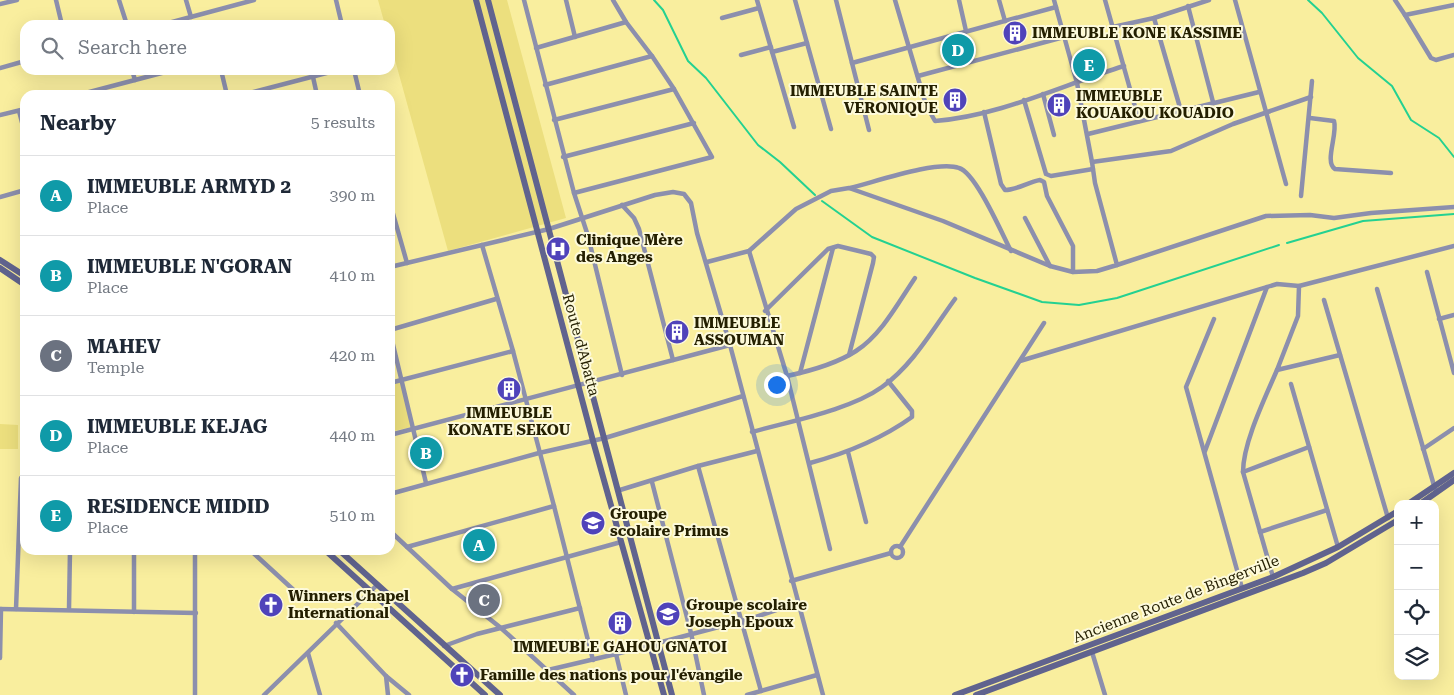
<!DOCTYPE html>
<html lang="en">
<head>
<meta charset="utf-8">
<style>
  :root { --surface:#fff; --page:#f2f2f3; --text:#1f2937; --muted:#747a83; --line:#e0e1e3; --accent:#4f43ba }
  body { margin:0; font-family:"Roboto Serif",serif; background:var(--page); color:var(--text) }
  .controls { position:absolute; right:15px; bottom:15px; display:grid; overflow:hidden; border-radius:10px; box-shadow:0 5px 20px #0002 }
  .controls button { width:45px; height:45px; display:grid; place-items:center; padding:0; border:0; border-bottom:1px solid var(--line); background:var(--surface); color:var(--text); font:25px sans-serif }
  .you { position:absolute; left:776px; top:384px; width:18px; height:18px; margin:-12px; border:4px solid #fff; border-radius:50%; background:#1a73e8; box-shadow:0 0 0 8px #1a73e833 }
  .badge { display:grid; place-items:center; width:32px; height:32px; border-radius:50%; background:var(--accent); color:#fff; font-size:16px; font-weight:700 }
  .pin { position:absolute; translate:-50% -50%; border:2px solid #fff; box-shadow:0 1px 5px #0006 }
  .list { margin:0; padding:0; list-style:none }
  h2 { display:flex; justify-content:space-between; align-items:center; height:65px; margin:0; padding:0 20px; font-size:21px }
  h2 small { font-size:16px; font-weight:400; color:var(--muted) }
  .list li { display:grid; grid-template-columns:32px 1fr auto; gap:15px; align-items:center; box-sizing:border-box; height:80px; padding:0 20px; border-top:1px solid var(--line) }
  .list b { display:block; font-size:19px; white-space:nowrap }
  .list p { margin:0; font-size:16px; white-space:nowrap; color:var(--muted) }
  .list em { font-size:16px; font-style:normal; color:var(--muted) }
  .icon { flex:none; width:28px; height:28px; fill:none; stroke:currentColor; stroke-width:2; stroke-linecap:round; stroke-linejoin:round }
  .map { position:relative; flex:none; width:1454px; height:695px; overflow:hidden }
  .search { position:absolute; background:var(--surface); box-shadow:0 5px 20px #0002; left:20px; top:20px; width:375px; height:55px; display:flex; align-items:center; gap:12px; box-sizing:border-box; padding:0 18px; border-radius:15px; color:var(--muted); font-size:19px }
  .panel { position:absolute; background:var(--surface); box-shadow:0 5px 20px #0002; left:20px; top:90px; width:375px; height:465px; border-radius:15px }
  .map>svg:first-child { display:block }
</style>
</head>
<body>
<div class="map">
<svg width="1454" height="695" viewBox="0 0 1454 695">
  <rect width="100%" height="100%" fill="#f9ee9e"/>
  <g fill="#ecdf7e">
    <path d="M378,0H507L566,218L448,251L390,42V25H385Z"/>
    <path d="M402,382L411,427L390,432V385Z"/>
    <path d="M0,424L18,425V449H0Z"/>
  </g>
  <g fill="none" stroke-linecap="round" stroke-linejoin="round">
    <g stroke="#24d191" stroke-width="2">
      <path d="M654,0L663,10L688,61L706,78L758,145L780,162L815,195"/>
      <path d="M1308,0L1322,13L1358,58L1392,86L1411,120L1439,138L1454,157"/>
      <path d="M822,201L872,237L975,278L1042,302L1079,305L1117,298L1279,245"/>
      <path d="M1287,243L1363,221L1454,214"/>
    </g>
    <g stroke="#8c8fad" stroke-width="4.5">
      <path d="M56,0L62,25"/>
      <path d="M119,0L127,25"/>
      <path d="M186,0L191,17"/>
      <path d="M336,0L342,25"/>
      <path d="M524,0L574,193L712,157L674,89L652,56L626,22L613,0"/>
      <path d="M566,0L575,37"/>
      <path d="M757,0L794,127"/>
      <path d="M795,0L831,129"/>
      <path d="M836,0L869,130"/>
      <path d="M895,0L926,105L935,121C1000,116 1062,85 1124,66"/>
      <path d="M959,0L966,31"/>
      <path d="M999,0L1005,21"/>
      <path d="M1054,0L1077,83L1092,162L1171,151L1233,124L1311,97"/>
      <path d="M1105,0L1139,121"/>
      <path d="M1235,0L1286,184"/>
      <path d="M1395,0L1405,15L1454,5"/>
      <path d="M0,4L17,0"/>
      <path d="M1188,6L1213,102"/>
      <path d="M1405,15L1431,58L1436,60L1454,55"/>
      <path d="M722,18L759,8"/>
      <path d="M1154,18L1181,111"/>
      <path d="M161,25L254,0"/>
      <path d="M1113,27L1154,18L1209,0"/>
      <path d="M536,48L626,22"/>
      <path d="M772,52L807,43"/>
      <path d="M741,55L771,47"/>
      <path d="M852,63L1056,7"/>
      <path d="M0,68L25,61"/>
      <path d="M132,70L135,80"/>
      <path d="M221,70L227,95"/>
      <path d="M354,70L360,95"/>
      <path d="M918,76L1064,37"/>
      <path d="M313,77L317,95"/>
      <path d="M545,85L652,56"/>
      <path d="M1043,94L1054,135"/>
      <path d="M78,95L173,70"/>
      <path d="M242,95L338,70"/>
      <path d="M1024,100L1046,174L1051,176L1093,169"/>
      <path d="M19,111L25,134"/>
      <path d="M984,112L1001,184L1005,190C1017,190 1028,182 1040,180L1044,182L1047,196L1073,246V272"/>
      <path d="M0,115L25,109"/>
      <path d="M1310,118L1334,121C1338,134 1324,162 1335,169L1391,173"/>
      <path d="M554,120L674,89"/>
      <path d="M1088,134L1259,92"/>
      <path d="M563,157L694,123"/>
      <path d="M850,188C875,182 937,160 959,168C976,173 1002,234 1011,251"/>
      <path d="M574,193L588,236L622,375"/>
      <path d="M1301,196L1312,81"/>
      <path d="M0,197L25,190"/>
      <path d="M390,203L407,263"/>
      <path d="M622,205L634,218L639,229L673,360"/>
      <path d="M1025,218L1050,266"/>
      <path d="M749,251L787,376L830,549"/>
      <path d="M707,262L749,251L796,209L831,191L849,188L943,221L1050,266L1073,272L1097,271L1117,265L1095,183L1092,162"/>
      <path d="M1117,265L1266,216L1310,215L1334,218L1371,213L1454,207"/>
      <path d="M390,267L549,229L655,195L673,192L684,194L691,203L697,233L730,345L823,695"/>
      <path d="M1427,272L1454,373"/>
      <path d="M1299,286L1298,316L1277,370L1340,355"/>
      <path d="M1377,289L1435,489"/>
      <path d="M1324,300L1388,518"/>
      <path d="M765,311L828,249L838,246L871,254L874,257L873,263L849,355"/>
      <path d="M1214,319L1186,387L1242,588"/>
      <path d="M1439,319L1454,315"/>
      <path d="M390,330L496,299"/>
      <path d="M390,332L426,483"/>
      <path d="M1020,361L1277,284L1299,286L1454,246"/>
      <path d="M800,373L833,248"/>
      <path d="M787,376C810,371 836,364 856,351C882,334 898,303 915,278"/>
      <path d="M390,383L513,351"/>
      <path d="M1291,384L1338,547"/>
      <path d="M752,432C791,421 850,410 882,387C913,365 933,329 955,299"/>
      <path d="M390,435L730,345"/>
      <path d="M1423,449L1454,428"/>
      <path d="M1205,451L1267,287"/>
      <path d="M848,452L866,522"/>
      <path d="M810,463C847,453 880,440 912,417V411L888,381"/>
      <path d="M698,466L757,451"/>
      <path d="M1243,472L1309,447"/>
      <path d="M652,482L691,633L704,695"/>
      <path d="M620,490L698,466L761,691"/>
      <path d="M390,494L539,453L605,438L743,396"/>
      <path d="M554,506L593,660"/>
      <path d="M390,531L452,589L501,628L574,695"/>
      <path d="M1260,532L1327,510"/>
      <circle cx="897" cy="552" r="6"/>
      <path d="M407,547L554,506L513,351L482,245"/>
      <path d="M900,547L1044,323"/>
      <path d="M134,550V612"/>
      <path d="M250,550L298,594"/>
      <path d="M1273,577L1243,472C1243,443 1265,398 1277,370"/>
      <path d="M791,581L891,553"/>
      <path d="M452,589L621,542"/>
      <path d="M0,609L196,613"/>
      <path d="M16,609L21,478"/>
      <path d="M69,609L70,550"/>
      <path d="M336,623L386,676L409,695"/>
      <path d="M444,646L477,634L580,608"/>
      <path d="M1092,652L1105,695"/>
      <path d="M308,653L320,695"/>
      <path d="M616,654L753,618L797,603"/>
      <path d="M0,658L1,609"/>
      <path d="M548,670L616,654L626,695"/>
      <path d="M386,676L388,695"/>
      <path d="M195,695V550"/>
      <path d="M264,695L377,585"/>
      <path d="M747,695L817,675"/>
    </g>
    <g stroke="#60638e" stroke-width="6">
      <path d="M476,0L593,441L664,695"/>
      <path d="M488,0L672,695"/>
      <path d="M0,260L25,276"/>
      <path d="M0,268L25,285"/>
      <path d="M1408,504L1454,473"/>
      <path d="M1420,504L1454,480"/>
      <path d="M325,550L485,695"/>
      <path d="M339,550L500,695"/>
      <path d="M955,695L1273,577L1338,547L1398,511"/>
      <path d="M976,695L1303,573L1326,563L1398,520"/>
    </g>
  </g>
  <defs>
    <symbol id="building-disc" viewBox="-11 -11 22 22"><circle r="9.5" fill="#4f43ba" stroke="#fdfadb"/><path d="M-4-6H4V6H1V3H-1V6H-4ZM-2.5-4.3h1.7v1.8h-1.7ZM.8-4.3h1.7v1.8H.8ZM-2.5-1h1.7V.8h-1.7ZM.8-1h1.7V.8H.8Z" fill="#fff"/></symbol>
    <symbol id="hospital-disc" viewBox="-11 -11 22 22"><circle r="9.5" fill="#4f43ba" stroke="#fdfadb"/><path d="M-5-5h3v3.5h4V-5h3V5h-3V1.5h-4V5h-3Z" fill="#fff"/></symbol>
    <symbol id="school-disc" viewBox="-11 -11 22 22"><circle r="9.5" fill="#4f43ba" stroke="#fdfadb"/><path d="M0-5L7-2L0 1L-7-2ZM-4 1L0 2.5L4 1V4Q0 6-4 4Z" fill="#fff"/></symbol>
    <symbol id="church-disc" viewBox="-11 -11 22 22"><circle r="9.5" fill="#4f43ba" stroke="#fdfadb"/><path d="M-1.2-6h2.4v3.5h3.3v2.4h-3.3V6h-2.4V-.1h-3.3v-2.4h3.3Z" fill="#fff"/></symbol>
  </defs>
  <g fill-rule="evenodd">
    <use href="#building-disc" x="1001" y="19" width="28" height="28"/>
    <use href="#building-disc" x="941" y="86" width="28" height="28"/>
    <use href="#building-disc" x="1045" y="91" width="28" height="28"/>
    <use href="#hospital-disc" x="544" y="235" width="28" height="28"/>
    <use href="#building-disc" x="663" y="318" width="28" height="28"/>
    <use href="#building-disc" x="495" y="375" width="28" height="28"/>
    <use href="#school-disc" x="579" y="509" width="28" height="28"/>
    <use href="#church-disc" x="257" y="591" width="28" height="28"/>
    <use href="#school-disc" x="654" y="600" width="28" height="28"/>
    <use href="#building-disc" x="606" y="609" width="28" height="28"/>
    <use href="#church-disc" x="448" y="661" width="28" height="28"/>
  </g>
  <g text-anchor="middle" stroke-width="4" stroke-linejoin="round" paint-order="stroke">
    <g font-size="15" font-weight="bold" fill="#241f00" stroke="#fdfadb" text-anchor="start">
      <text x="1032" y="38">IMMEUBLE KONE KASSIME</text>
      <text x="938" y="96" text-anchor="end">IMMEUBLE SAINTE<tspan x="938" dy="17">VERONIQUE</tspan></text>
      <text x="1076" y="101">IMMEUBLE<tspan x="1076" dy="17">KOUAKOU KOUADIO</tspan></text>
      <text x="576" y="245">Clinique Mère<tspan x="576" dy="17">des Anges</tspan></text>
      <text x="694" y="328">IMMEUBLE<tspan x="694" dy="17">ASSOUMAN</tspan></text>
      <text x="509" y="418" text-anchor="middle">IMMEUBLE<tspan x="509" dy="17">KONATE SEKOU</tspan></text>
      <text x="610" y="519">Groupe<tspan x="610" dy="17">scolaire Primus</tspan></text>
      <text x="288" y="601">Winners Chapel<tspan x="288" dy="17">International</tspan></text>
      <text x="686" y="610">Groupe scolaire<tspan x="686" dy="17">Joseph Epoux</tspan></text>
      <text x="620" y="652" text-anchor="middle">IMMEUBLE GAHOU GNATOI</text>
      <text x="480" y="680">Famille des nations pour l'évangile</text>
    </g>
    <g font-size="15" fill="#241f00" stroke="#fdfadb">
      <text transform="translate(581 345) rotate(75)" y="5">Route d'Abatta</text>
      <text transform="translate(1176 599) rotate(-21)" y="5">Ancienne Route de Bingerville</text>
    </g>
  </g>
</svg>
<div class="controls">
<button>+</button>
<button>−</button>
<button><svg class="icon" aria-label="locate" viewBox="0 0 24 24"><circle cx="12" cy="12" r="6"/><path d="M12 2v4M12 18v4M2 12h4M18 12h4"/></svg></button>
<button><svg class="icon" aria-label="layers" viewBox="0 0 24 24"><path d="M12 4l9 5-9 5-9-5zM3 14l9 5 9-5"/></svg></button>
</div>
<div class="you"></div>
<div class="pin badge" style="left:479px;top:545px;background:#0f9aa8">A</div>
<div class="pin badge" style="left:426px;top:453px;background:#0f9aa8">B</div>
<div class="pin badge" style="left:484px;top:600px;background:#6b7280">C</div>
<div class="pin badge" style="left:958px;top:50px;background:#0f9aa8">D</div>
<div class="pin badge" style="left:1089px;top:65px;background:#0f9aa8">E</div>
<div class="search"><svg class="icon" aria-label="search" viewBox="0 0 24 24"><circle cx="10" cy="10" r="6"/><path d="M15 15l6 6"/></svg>Search here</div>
<section class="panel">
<h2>Nearby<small>5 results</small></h2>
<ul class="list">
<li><span class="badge" style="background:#0f9aa8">A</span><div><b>IMMEUBLE ARMYD 2</b><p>Place</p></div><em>390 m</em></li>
<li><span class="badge" style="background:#0f9aa8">B</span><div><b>IMMEUBLE N'GORAN</b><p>Place</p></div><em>410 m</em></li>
<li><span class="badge" style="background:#6b7280">C</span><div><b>MAHEV</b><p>Temple</p></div><em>420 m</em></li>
<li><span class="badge" style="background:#0f9aa8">D</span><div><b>IMMEUBLE KEJAG</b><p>Place</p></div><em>440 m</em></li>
<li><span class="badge" style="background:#0f9aa8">E</span><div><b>RESIDENCE MIDID</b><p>Place</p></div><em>510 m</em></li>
</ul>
</section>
</div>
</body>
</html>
